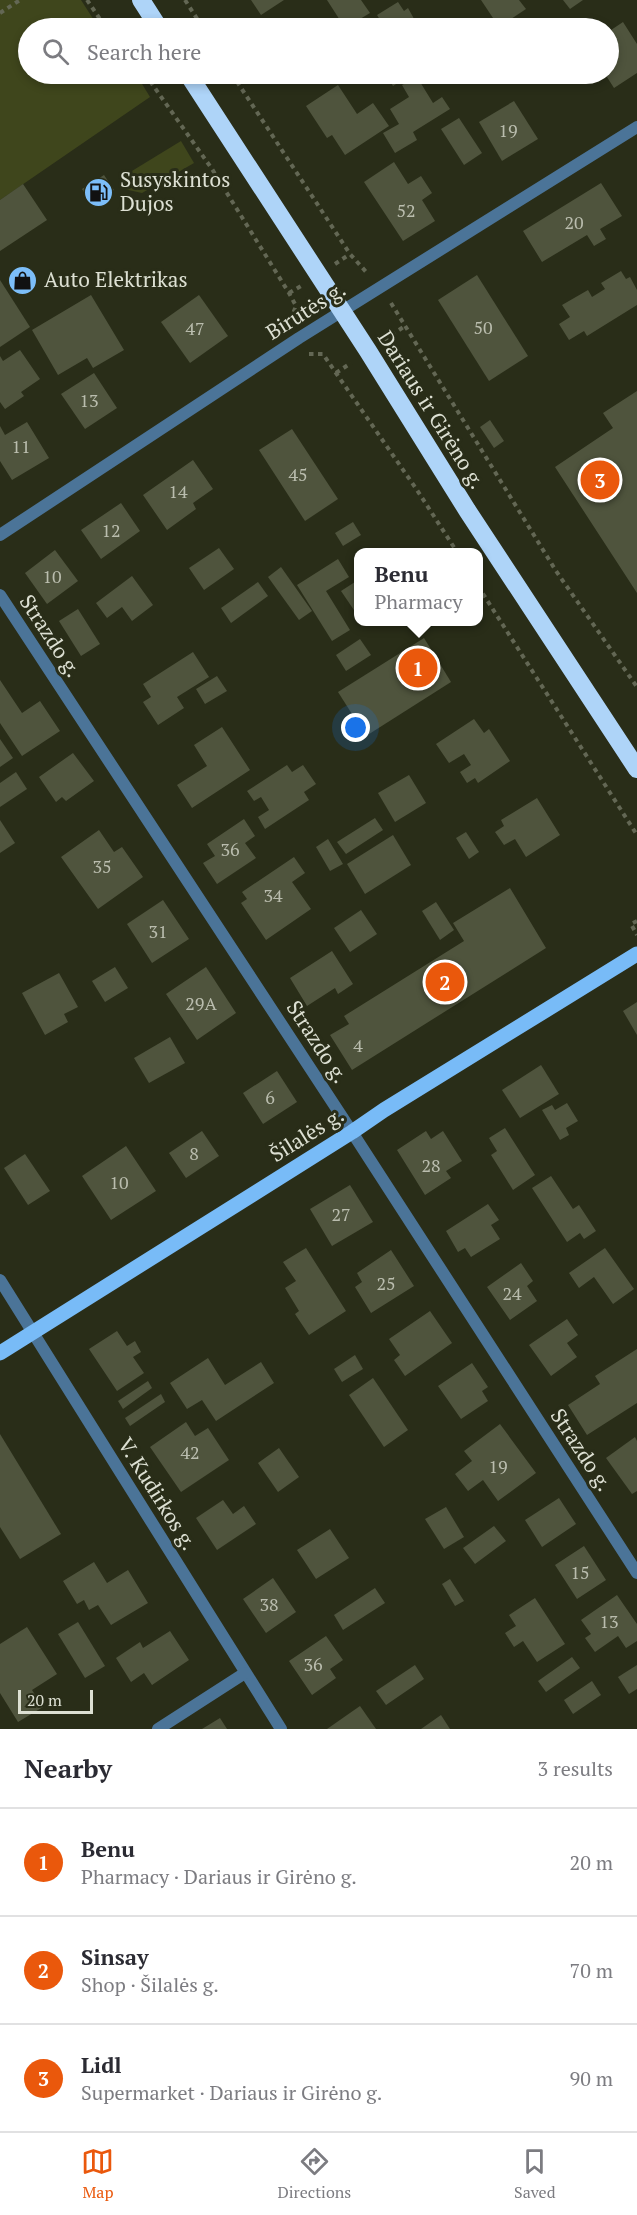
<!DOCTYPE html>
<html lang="en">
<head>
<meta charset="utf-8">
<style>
  :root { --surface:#fff; --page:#f7f7f7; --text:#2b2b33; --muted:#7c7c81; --line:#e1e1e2; --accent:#ea580c }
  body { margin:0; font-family:"PT Serif",serif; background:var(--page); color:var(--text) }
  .scale { position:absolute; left:18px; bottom:15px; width:75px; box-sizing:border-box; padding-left:6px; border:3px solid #dde0d3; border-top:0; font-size:16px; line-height:21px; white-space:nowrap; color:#dde0d3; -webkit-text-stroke:4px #292d18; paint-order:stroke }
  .you { position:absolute; left:356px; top:728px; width:21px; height:21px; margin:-15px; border:4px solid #fff; border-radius:50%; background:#1a73e8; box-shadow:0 0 0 9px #1a73e833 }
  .badge { display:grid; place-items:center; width:39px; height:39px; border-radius:50%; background:var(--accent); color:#fff; font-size:20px; font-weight:700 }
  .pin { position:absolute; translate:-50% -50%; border:3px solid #fff; box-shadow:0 2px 6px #0006 }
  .popup { position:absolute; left:354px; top:548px; width:129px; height:78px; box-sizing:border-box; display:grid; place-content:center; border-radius:12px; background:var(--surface); filter:drop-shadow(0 2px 4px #0005); font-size:20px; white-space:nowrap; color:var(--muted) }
  .popup b { font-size:22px; color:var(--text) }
  .popup::after { content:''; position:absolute; left:50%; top:100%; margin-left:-12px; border:12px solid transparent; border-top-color:var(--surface) }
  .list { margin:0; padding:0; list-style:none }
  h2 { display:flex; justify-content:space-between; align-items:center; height:78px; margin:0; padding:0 24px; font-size:26px }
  h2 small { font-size:20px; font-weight:400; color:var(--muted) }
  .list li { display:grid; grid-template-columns:39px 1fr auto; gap:18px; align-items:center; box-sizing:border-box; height:108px; padding:0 24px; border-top:2px solid var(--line) }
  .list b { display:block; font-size:22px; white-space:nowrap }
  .list p { margin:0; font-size:20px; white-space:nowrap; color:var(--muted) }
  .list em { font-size:20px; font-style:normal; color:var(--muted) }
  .icon { flex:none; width:33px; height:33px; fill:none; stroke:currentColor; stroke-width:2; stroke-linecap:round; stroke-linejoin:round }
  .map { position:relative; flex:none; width:637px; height:1729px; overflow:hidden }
  .search { position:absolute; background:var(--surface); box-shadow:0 3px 9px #0003; left:18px; right:18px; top:18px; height:66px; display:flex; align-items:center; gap:15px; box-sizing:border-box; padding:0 21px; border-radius:33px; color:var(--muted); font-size:22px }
  .sheet { height:402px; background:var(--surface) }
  nav { display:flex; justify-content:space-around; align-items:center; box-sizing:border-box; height:84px; border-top:2px solid var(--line); background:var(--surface); font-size:16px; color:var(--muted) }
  nav a { display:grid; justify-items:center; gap:3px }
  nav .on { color:var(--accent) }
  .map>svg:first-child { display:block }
</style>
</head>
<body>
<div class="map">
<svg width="637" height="1729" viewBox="0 0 637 1729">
  <rect width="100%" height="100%" fill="#292d18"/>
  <g fill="#3f461c">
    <path d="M0,0H81L99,28H28V74H136L150,97L0,200Z"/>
    <path d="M181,141L194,163L142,193L124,189L122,183L127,174Z"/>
  </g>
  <g fill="#4f543d">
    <path d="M251,0H284L261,15Z"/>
    <path d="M327,0H361L370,13L345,28Z"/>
    <path d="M481,0H519L526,9L499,27Z"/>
    <path d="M563,0H583L570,9Z"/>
    <path d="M398,2L404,11L408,8L418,26L413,28H385L377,15Z"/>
    <path d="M623,22L637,44V73L614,88L605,74H608V32Z"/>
    <path d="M375,74H409L410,75L393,86L389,79L382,83Z"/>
    <path d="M417,77L433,103L442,97L450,109L413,132L417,140L395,153L383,133L399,124L390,109L409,97L402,85Z"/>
    <path d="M338,85L357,114L373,103L389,126L345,155L332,135L327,138L306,106Z"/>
    <path d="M514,101L538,139L502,161L479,122Z"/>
    <path d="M459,118L482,153L464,165L441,129Z"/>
    <path d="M394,162L408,184L421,176L432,193L422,200L435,221L403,241L364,182Z"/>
    <path d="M104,175L114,190L92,205L82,189Z"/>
    <path d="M601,183L622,216L600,229L606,239L594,246L587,235L542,262L523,231Z"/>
    <path d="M23,184L47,220L0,251V200Z"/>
    <path d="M621,271L626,279L630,277L637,290V305L587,336L584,331L569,340L559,324L570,317L562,305L588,290L592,297L605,289L601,283Z"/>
    <path d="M477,275L528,356L489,381L438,300Z"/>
    <path d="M0,280L30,327L0,347Z"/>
    <path d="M91,295L124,350L93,368L87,358L58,375L32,330Z"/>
    <path d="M199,295L228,336L190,363L161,322Z"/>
    <path d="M20,350L40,379L21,392L24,396L5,409L0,402V356L3,361Z"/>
    <path d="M94,373L117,408L85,429L61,394Z"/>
    <path d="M637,391V593L555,467L613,428L603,413Z"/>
    <path d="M490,420L504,441L494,448L480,427Z"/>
    <path d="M27,422L49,458L12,480L0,461V426L5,435Z"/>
    <path d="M292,429L338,499L305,521L259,450Z"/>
    <path d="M193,460L213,489L193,503L196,509L167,530L143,495Z"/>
    <path d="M121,503L140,531L101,559L81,530Z"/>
    <path d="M353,522L361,535L343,546L335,533Z"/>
    <path d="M219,548L234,569L204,590L189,568Z"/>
    <path d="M55,550L78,581L47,604L25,573Z"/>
    <path d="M338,559L349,577L326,591L350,630L332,641L297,585Z"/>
    <path d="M281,567L312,611L299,620L268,577Z"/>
    <path d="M132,576L153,605L132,621L122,607L107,618L96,603Z"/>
    <path d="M358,580V616L341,591Z"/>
    <path d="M258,582L268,596L231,623L221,608Z"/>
    <path d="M78,609L100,644L81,656L59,621Z"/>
    <path d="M424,638L451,682L366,736L338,692Z"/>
    <path d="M360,639L371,655L346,671L336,655Z"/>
    <path d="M193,652L209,677L177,697L184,708L158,725L143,702L151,697L143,684Z"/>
    <path d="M217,676L227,691L205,704L196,689Z"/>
    <path d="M0,680L22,713L40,701L60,731L22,756L0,723Z"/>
    <path d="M474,719L484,733L489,729L510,761L478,783L475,778L467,783L460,772L471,765L464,754L449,763L436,744Z"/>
    <path d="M222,727L250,770L192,808L177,785L207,766L194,745Z"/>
    <path d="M0,739L13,758L0,767Z"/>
    <path d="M73,753L94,781L66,801L62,797L56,802L39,777Z"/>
    <path d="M287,765L292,772L303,765L316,784L304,792L309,800L265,829L258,817L269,810L261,797L254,801L247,791Z"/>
    <path d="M16,772L27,789L0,807V783Z"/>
    <path d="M409,775L426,803L395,822L378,793Z"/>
    <path d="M537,798L560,835L526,857L515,839L504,845L495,832L504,826L501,820Z"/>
    <path d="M375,818L383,830L346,854L337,842Z"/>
    <path d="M244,819L255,836L245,843L256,858L217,884L203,863L215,856L207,844Z"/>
    <path d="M0,820L15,843L0,853Z"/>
    <path d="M99,830L114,852L122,847L143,877L98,909L61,857Z"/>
    <path d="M466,832L479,852L469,859L456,838Z"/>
    <path d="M393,835L411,865L365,894L347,864Z"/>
    <path d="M328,839L343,864L330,871L316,847Z"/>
    <path d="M294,857L305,873L292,882L311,909L266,940L241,903L247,899L242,892Z"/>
    <path d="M510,888L546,948L352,1070L330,1035L349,1024L344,1016L464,941L453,923Z"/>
    <path d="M163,900L189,939L152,963L127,924Z"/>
    <path d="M436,902L454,930L440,940L422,911Z"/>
    <path d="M361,910L377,934L350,952L334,928Z"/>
    <path d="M332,951L353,984L338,994L335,988L307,1006L290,978Z"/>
    <path d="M115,967L128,988L105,1002L92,981Z"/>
    <path d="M206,967L236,1013L197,1040L166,994Z"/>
    <path d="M59,973L78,1007L64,1014L68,1022L45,1035L22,993Z"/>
    <path d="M637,1002V1035L623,1011Z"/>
    <path d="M170,1037L185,1063L149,1083L134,1058Z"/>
    <path d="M541,1065L559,1094L520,1118L502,1090Z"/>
    <path d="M277,1071L297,1102L263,1124L243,1093Z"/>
    <path d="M567,1103L578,1121L566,1128L569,1135L560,1140L542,1110L552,1105L555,1110Z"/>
    <path d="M505,1128L535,1175L513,1190L491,1155L497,1151L489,1138Z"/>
    <path d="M202,1131L219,1156L186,1178L169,1153Z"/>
    <path d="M426,1131L431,1139L443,1131L462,1161L446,1171L451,1178L425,1195L397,1150Z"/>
    <path d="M126,1146L156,1191L111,1220L82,1176Z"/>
    <path d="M25,1154L50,1191L28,1205L4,1168Z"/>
    <path d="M551,1176L573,1209L579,1205L596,1231L584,1239L580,1233L567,1242L532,1188Z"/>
    <path d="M350,1185L373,1222L332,1246L310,1209Z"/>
    <path d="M488,1204L499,1220L491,1225L500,1239L471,1257L465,1248L458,1252L446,1231Z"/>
    <path d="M306,1248L346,1311L309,1335L295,1314L299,1311L285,1288L296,1281L283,1262Z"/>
    <path d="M605,1248L634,1289L613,1304L594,1277L579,1288L569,1273Z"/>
    <path d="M391,1250L414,1286L371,1313L355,1287L362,1282L357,1273Z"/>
    <path d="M521,1263L533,1281L527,1286L537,1301L510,1320L487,1287Z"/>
    <path d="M430,1311L452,1343L405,1376L394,1360L400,1355L389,1339Z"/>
    <path d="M567,1319L578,1335L567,1343L577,1357L551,1376L529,1345Z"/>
    <path d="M117,1331L127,1346L135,1341L141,1352L133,1357L144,1373L117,1391L89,1349Z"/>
    <path d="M637,1349V1403L587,1435L568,1405L600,1384L595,1376Z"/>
    <path d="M355,1355L363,1369L342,1382L334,1369Z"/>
    <path d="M208,1358L225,1385L261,1362L274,1383L216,1421L202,1400L187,1409L170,1383Z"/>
    <path d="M472,1363L488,1387L482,1391L488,1401L461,1419L438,1386Z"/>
    <path d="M373,1378L408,1430L384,1447L349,1395Z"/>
    <path d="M148,1381L152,1388L123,1409L118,1401Z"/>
    <path d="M161,1394L165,1402L130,1426L125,1418Z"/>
    <path d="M186,1422L195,1436L208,1428L229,1460L181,1492L150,1447Z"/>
    <path d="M500,1424L536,1473L498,1501L483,1480L468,1491L455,1474L472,1461L464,1451Z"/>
    <path d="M0,1434L61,1534L20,1559L0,1527Z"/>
    <path d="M635,1437L637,1441V1491L632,1494L606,1458Z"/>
    <path d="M279,1448L299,1477L278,1492L258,1463Z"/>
    <path d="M559,1498L576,1524L542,1547L525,1520Z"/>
    <path d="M223,1500L233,1514L244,1506L256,1524L217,1550L196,1518Z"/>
    <path d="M446,1507L464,1537L444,1549L425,1519Z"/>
    <path d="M494,1526L506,1541L475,1564L463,1548Z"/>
    <path d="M330,1529L349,1558L316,1579L297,1550Z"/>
    <path d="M584,1546L606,1580L577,1599L555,1565Z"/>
    <path d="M94,1562L107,1583L128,1570L148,1603L111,1625L98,1605L89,1610L84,1600L77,1604L63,1581Z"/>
    <path d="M273,1578L296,1612L266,1633L243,1599Z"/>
    <path d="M450,1579L464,1601L455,1606L442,1584Z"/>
    <path d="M375,1588L385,1603L343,1630L334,1615Z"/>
    <path d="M617,1595L637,1624V1641L626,1648L618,1636L595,1652L585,1638L591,1634L581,1620Z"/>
    <path d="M535,1598L565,1644L537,1662L523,1641L514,1647L505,1633L516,1626L509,1615Z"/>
    <path d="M78,1622L105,1666L85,1678L58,1634Z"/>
    <path d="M27,1627L57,1674L32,1690L43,1707L18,1722L0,1693V1644Z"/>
    <path d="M170,1631L189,1660L152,1685L144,1673L131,1682L116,1658L140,1642L143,1648Z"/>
    <path d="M326,1636L343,1660L330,1669L336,1678L312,1695L289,1661Z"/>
    <path d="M572,1657L580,1668L546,1692L538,1681Z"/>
    <path d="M415,1665L424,1679L386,1705L376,1691Z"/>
    <path d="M637,1665V1689L629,1694L618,1677Z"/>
    <path d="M592,1681L601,1695L573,1714L564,1700Z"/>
    <path d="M360,1706L376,1729H327Z"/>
    <path d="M441,1715L450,1729H421Z"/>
    <path d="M220,1718L227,1729H202Z"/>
  </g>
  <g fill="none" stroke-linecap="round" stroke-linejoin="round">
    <g stroke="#636754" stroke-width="4" stroke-dasharray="4.5 4.5" stroke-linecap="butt">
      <path d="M87,0L106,28"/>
      <path d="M185,0L203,28"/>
      <path d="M0,13L20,0"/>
      <path d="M145,74L212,169L289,293L296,306L290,321"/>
      <path d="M232,74L350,254L368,274"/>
      <path d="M335,264L350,254"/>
      <path d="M289,293L301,286"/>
      <path d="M391,303L556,571L637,687"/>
      <path d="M384,340L405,326"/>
      <path d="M309,354H323L336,373L417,490L457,552"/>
      <path d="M336,373L351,363"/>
      <path d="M478,586L637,835"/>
      <path d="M637,921L631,924L637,935"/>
    </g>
    <g stroke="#4b7498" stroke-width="12">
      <path d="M0,535L299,338L637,127"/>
      <path d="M0,595L352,1132L637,1573"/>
      <path d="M0,1280L281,1729"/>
      <path d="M158,1729L245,1673"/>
    </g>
    <path stroke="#78bbf7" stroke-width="15" d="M0,1353L352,1132L384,1110L637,954"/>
    <g stroke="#aed4f8" stroke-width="18">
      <path d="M141,0L159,28"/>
      <path d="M188,74L368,351L467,510L637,769"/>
    </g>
  </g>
  <defs>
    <symbol id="fuel-disc" viewBox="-11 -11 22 22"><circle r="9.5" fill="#7cbef9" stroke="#292d18"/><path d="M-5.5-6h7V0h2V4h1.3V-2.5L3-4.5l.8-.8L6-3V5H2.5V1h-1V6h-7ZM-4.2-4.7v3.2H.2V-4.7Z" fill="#111"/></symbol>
    <symbol id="shop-disc" viewBox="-11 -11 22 22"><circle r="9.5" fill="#7cbef9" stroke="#292d18"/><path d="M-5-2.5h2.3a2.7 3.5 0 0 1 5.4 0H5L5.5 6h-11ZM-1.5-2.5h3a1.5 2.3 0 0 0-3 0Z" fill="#111"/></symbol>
  </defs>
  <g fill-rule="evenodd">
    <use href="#fuel-disc" x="82" y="176" width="33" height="33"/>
    <use href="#shop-disc" x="6" y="264" width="33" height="33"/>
  </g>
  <g text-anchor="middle" stroke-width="6" stroke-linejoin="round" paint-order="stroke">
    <g font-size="18" fill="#babdae">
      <text x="508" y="137">19</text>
      <text x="406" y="217">52</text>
      <text x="574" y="229">20</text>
      <text x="483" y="334">50</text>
      <text x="195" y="335">47</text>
      <text x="89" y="407">13</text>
      <text x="21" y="453">11</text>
      <text x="298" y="481">45</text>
      <text x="178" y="498">14</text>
      <text x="111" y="537">12</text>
      <text x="52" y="583">10</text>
      <text x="230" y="856">36</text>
      <text x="102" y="873">35</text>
      <text x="273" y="902">34</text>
      <text x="158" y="938">31</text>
      <text x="201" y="1010">29A</text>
      <text x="358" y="1052">4</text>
      <text x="270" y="1104">6</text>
      <text x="194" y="1160">8</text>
      <text x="431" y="1172">28</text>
      <text x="119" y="1189">10</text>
      <text x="341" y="1221">27</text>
      <text x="386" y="1290">25</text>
      <text x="512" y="1300">24</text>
      <text x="190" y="1459">42</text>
      <text x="498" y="1473">19</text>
      <text x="580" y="1579">15</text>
      <text x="269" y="1611">38</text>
      <text x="609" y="1628">13</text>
      <text x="313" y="1671">36</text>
    </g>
    <g font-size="21" fill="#dde0d3" stroke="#292d18" text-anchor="start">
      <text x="120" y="187">Susyskintos<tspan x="120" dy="24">Dujos</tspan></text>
      <text x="44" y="287">Auto Elektrikas</text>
    </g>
    <g font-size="21" fill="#dde0d3" stroke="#292d18">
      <text transform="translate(306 311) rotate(-32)" y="7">Birutės g.</text>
      <text transform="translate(431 410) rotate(58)" y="7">Dariaus ir Girėno g.</text>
      <text transform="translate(50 636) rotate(57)" y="7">Strazdo g.</text>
      <text transform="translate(317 1042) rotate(57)" y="7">Strazdo g.</text>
      <text transform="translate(307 1135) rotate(-32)" y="7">Šilalės g.</text>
      <text transform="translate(581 1450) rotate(57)" y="7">Strazdo g.</text>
      <text transform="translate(157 1494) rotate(58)" y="7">V. Kudirkos g.</text>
    </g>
  </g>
</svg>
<div class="scale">20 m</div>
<div class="you"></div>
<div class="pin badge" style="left:418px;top:668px">1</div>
<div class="popup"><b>Benu</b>Pharmacy</div>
<div class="pin badge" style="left:445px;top:982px">2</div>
<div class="pin badge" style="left:600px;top:480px">3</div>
<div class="search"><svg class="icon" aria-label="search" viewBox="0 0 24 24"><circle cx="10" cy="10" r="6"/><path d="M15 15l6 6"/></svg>Search here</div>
</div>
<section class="sheet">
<h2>Nearby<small>3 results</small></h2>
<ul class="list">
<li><span class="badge">1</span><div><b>Benu</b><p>Pharmacy · Dariaus ir Girėno g.</p></div><em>20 m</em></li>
<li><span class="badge">2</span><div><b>Sinsay</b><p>Shop · Šilalės g.</p></div><em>70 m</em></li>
<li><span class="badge">3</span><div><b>Lidl</b><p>Supermarket · Dariaus ir Girėno g.</p></div><em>90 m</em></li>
</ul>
</section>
<nav>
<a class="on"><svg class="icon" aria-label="map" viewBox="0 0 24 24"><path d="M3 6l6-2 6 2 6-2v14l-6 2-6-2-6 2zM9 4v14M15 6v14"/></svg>Map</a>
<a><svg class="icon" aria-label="directions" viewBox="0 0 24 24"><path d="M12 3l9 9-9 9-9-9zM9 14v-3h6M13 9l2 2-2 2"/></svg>Directions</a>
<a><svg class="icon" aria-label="saved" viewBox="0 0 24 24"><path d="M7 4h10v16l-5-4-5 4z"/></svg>Saved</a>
</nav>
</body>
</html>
